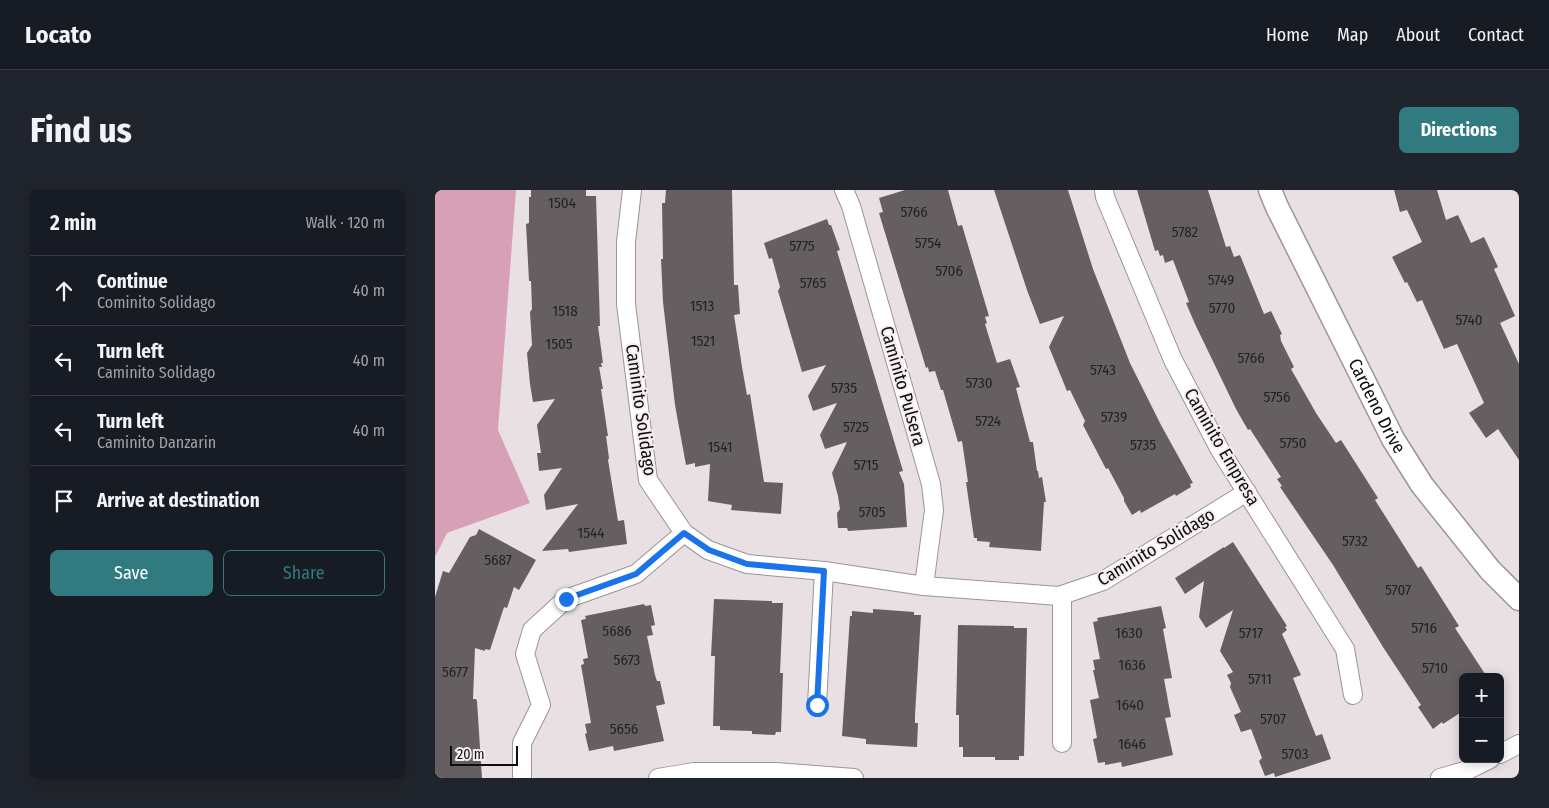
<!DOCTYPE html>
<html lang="en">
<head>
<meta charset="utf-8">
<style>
  :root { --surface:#171b24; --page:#20242c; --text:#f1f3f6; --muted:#9ea1a6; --line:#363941; --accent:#317a7f }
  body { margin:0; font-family:"Fira Sans Condensed",sans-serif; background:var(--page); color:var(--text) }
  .controls { position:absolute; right:15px; bottom:15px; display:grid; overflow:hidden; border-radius:8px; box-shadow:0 2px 12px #0003 }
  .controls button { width:45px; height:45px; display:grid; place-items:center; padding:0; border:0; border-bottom:1px solid var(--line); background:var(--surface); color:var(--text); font:25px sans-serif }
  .scale { position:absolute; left:15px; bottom:12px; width:68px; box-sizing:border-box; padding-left:5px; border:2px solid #0f0c0d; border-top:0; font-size:14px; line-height:18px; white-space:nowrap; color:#0f0c0d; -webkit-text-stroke:4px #f5edf0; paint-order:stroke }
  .stop { position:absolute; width:15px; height:15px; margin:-11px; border:4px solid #1a73e8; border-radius:50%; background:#fff }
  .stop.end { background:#1a73e8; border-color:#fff; box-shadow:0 1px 5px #0008 }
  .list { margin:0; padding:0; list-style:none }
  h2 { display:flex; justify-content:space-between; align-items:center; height:65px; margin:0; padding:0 20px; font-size:21px }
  h2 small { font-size:16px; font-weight:400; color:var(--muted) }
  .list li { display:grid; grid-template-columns:32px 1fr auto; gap:15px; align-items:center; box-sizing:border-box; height:70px; padding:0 20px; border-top:1px solid var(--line) }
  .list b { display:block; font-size:19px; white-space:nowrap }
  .list p { margin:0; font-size:16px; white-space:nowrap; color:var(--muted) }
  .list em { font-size:16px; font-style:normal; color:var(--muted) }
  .actions { display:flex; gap:10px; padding:15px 20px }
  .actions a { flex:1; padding:11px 0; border:1px solid var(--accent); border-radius:8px; text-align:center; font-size:18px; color:var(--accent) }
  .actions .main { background:var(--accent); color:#fff }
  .icon { flex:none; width:28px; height:28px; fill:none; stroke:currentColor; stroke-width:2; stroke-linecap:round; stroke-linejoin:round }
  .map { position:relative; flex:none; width:1084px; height:588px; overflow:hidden; border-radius:8px }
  header { display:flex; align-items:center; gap:30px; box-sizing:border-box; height:70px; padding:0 25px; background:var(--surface); border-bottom:1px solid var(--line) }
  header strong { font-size:24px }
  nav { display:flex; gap:28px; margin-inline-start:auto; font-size:18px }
  .intro { display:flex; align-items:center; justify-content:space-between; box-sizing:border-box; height:120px; padding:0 30px }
  h1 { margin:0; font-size:35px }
  .button { padding:12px 22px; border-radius:8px; background:var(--accent); color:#fff; font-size:18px; font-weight:700 }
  main { display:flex; gap:30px; padding:0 30px }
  aside { flex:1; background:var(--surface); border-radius:8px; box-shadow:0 2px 12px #0003 }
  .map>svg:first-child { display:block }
</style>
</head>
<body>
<header>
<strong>Locato</strong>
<nav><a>Home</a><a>Map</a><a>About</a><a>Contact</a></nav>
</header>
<div class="intro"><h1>Find us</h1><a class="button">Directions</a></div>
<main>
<aside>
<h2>2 min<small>Walk · 120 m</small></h2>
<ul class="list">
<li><svg class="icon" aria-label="ahead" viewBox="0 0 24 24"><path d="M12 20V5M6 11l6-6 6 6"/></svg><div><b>Continue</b><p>Cominito Solidago</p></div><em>40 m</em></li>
<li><svg class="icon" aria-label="left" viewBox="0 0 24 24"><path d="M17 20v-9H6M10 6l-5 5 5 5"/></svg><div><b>Turn left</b><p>Caminito Solidago</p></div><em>40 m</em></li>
<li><svg class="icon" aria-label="left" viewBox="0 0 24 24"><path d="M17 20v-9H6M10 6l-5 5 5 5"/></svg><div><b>Turn left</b><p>Caminito Danzarin</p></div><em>40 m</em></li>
<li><svg class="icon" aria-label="arrive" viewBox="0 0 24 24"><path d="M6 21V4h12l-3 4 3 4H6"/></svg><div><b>Arrive at destination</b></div></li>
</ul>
<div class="actions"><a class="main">Save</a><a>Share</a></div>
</aside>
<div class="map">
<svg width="1084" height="588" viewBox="0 0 1084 588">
  <rect width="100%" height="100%" fill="#e8e0e3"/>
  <path fill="#d8a0b6" d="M0,0H81L63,240L95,313L12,343L0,367Z"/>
  <g fill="#665f61">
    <path d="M96,0H151V6H161L165,136H163L168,173H166L167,177H164L168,199H166L173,246H171L174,268L173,270L183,331L189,330L192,354L134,362L133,359L107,361L143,314L111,320L109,305L127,278L104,281L102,263H106L102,235L120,209L98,212L95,194L92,163L97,155L95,122L97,119L96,91H94L91,34L94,33V7H96Z"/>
    <path d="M231,0H297L299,95H303L305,124L299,125L307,177L312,205L315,204L329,292L348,293L346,324L296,320L297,315L273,311L275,274L260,277V273L251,275L240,215L228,112L226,69H228L227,13H230Z"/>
    <path d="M470,0H513L523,36L527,35L554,126L550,127L552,133L550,134L562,173L575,169L585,197L581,198L595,252H598L602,281H603L604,288L607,287L611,312H609L606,361L554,357L555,352L542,351V348H539L531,292H533L527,251L523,252L508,200H506L500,181L494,182L493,177L491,178L444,23L448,22L444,8Z"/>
    <path d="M559,0H633L658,79L695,173L726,235L758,293L755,294L756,297L741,306L740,304L706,323L705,320L697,325L689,311V308L673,278L671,279L648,235L650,231L635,200L632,201L614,157L629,126L605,134L592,100Z"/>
    <path d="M702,0H773L791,57L795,56L799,67L805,65L829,124L836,121L847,144L845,145L846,151L859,177L856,179L881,223L901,253L906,250L943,308L940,310L983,378L986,376L1024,436L1020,438L1052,487H1028V521L1008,534L1007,532L998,539L983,517L986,515L948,457L898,375L845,297L847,296L842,289L846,287L815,239L813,240L801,219L760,134L751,113L754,112L738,70L730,73L728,65L725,66L723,60L720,61Z"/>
    <path d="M959,0H1002L1011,30L1023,25L1036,53L1049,47L1063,77L1059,79L1080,126L1065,133L1084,174V270L1063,239L1051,248L1034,223L1049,213L1022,154L1009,159L987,110L982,112L972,92L970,93L957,67L987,52L972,20L965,22Z"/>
    <path d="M392,29L394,35H396L405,60L402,61L468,281L464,282L469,294L472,337L413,341L412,338H403L402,323L405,319L403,306L397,283L412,252L390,259L385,245L402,213L378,221L373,206L391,175L367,182L343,101L345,97L337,68L334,69L329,53Z"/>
    <path d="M44,339L101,370L84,400L79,397L72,418L69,417L55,460L50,459V461L40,458L38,509H41L42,511L47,588H0V407L8,381L14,383L35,347L41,345Z"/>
    <path d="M798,352L852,436L850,437L852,440L847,444L866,485L858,488L881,546L887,544L896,569L840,587L839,583L830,586L824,571L827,568L816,539L806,542L799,525L806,522L795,497L796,493L792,485L798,482L785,461L798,420L771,438L764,427L769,391L750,404L740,388L789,357V358Z"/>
    <path d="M279,409L337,411V413H348L345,483H348L346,542H341L340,545L317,544V541L285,540V536H278L280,466H276Z"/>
    <path d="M209,414L210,416L216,415L220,435L216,436L218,445L212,446L220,485L222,491H225L230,514L221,516L229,551L179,561L178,556L154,561L150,544L152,543L150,534L156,533L146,475L149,474L148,469L153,468L146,430L151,429L150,426Z"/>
    <path d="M726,416L731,438L728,439L737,488L729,489L736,527L730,528L738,565L687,577L686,572L670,575V572L663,573L658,549L662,548L655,510L664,508L658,480H660L658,470L665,469L658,432L663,431L662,428Z"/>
    <path d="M438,419L479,422V425H486L480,525V533H483L482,557L431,554V549L407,546L415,426H417V421L438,423Z"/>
    <path d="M523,435L579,436V438H592L589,566H584V570H560V567H528V557H524V525H521Z"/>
  </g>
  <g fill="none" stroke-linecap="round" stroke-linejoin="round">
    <defs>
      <g id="minor">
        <path d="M197,0L191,52V114L213,290L249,343L273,360L312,374L389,381L489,396L624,406L668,391L812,302"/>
        <path d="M409,0L416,16L496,294L499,320L489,396"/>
        <path d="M669,0L670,7L738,170L785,260L910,459L918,505"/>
        <path d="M627,405V553"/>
        <path d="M382,515L389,381"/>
        <path d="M1065,564L1084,554"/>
        <path d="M87,588V553L106,515L90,464L97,440L131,409L201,384L249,343"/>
        <path d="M223,588L259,582H341L419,588"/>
        <path d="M1005,588L1033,580L1055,569"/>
      </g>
      <g id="tertiary">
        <path id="s1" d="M835,0L842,17L958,249L987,295L1055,380L1084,409"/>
      </g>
    </defs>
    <use href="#minor" stroke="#9c9497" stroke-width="20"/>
    <use href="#tertiary" stroke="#9c9497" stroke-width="25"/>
    <use href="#minor" stroke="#fff" stroke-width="18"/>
    <use href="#tertiary" stroke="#fff" stroke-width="22"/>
  </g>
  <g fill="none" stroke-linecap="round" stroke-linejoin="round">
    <path stroke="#1a73e8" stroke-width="6" d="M131,409L201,384L249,343L274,360L312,374L389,381L382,515"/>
  </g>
  <g text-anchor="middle" stroke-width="4" stroke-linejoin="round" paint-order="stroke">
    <g font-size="15" fill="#252122">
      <text x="127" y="18">1504</text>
      <text x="479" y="27">5766</text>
      <text x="750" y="47">5782</text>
      <text x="493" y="58">5754</text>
      <text x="367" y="61">5775</text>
      <text x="514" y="86">5706</text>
      <text x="786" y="95">5749</text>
      <text x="378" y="98">5765</text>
      <text x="267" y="121">1513</text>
      <text x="787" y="123">5770</text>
      <text x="130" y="126">1518</text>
      <text x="1034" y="135">5740</text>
      <text x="268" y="156">1521</text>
      <text x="124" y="159">1505</text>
      <text x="816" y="173">5766</text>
      <text x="668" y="185">5743</text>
      <text x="544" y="198">5730</text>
      <text x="409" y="203">5735</text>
      <text x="842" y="212">5756</text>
      <text x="679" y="232">5739</text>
      <text x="553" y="236">5724</text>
      <text x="421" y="242">5725</text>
      <text x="858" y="258">5750</text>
      <text x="708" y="260">5735</text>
      <text x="285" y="262">1541</text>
      <text x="431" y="280">5715</text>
      <text x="437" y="327">5705</text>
      <text x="156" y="348">1544</text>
      <text x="920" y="356">5732</text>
      <text x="63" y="375">5687</text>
      <text x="963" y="405">5707</text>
      <text x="989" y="443">5716</text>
      <text x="182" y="446">5686</text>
      <text x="694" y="448">1630</text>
      <text x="816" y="448">5717</text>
      <text x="192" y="475">5673</text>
      <text x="697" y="480">1636</text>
      <text x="1000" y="483">5710</text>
      <text x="20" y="487">5677</text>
      <text x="825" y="494">5711</text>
      <text x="695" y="520">1640</text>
      <text x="838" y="534">5707</text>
      <text x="189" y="544">5656</text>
      <text x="697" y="559">1646</text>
      <text x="860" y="569">5703</text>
    </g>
    <g font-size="18" fill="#0f0c0d" stroke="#f5edf0">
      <text transform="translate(468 196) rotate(74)" y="6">Caminito Pulsera</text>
      <text dy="6" stroke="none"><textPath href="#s1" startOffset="241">Cardeno Drive</textPath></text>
      <text transform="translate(206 220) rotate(82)" y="6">Caminito Solidago</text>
      <text transform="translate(787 257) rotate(60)" y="6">Caminito Empresa</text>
      <text transform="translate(721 357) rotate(-31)" y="6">Caminito Solidago</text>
    </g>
  </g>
</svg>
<div class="controls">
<button>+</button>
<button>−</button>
</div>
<div class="scale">20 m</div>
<div class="stop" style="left:382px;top:515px"></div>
<div class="stop end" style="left:131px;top:409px"></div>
</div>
</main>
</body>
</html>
